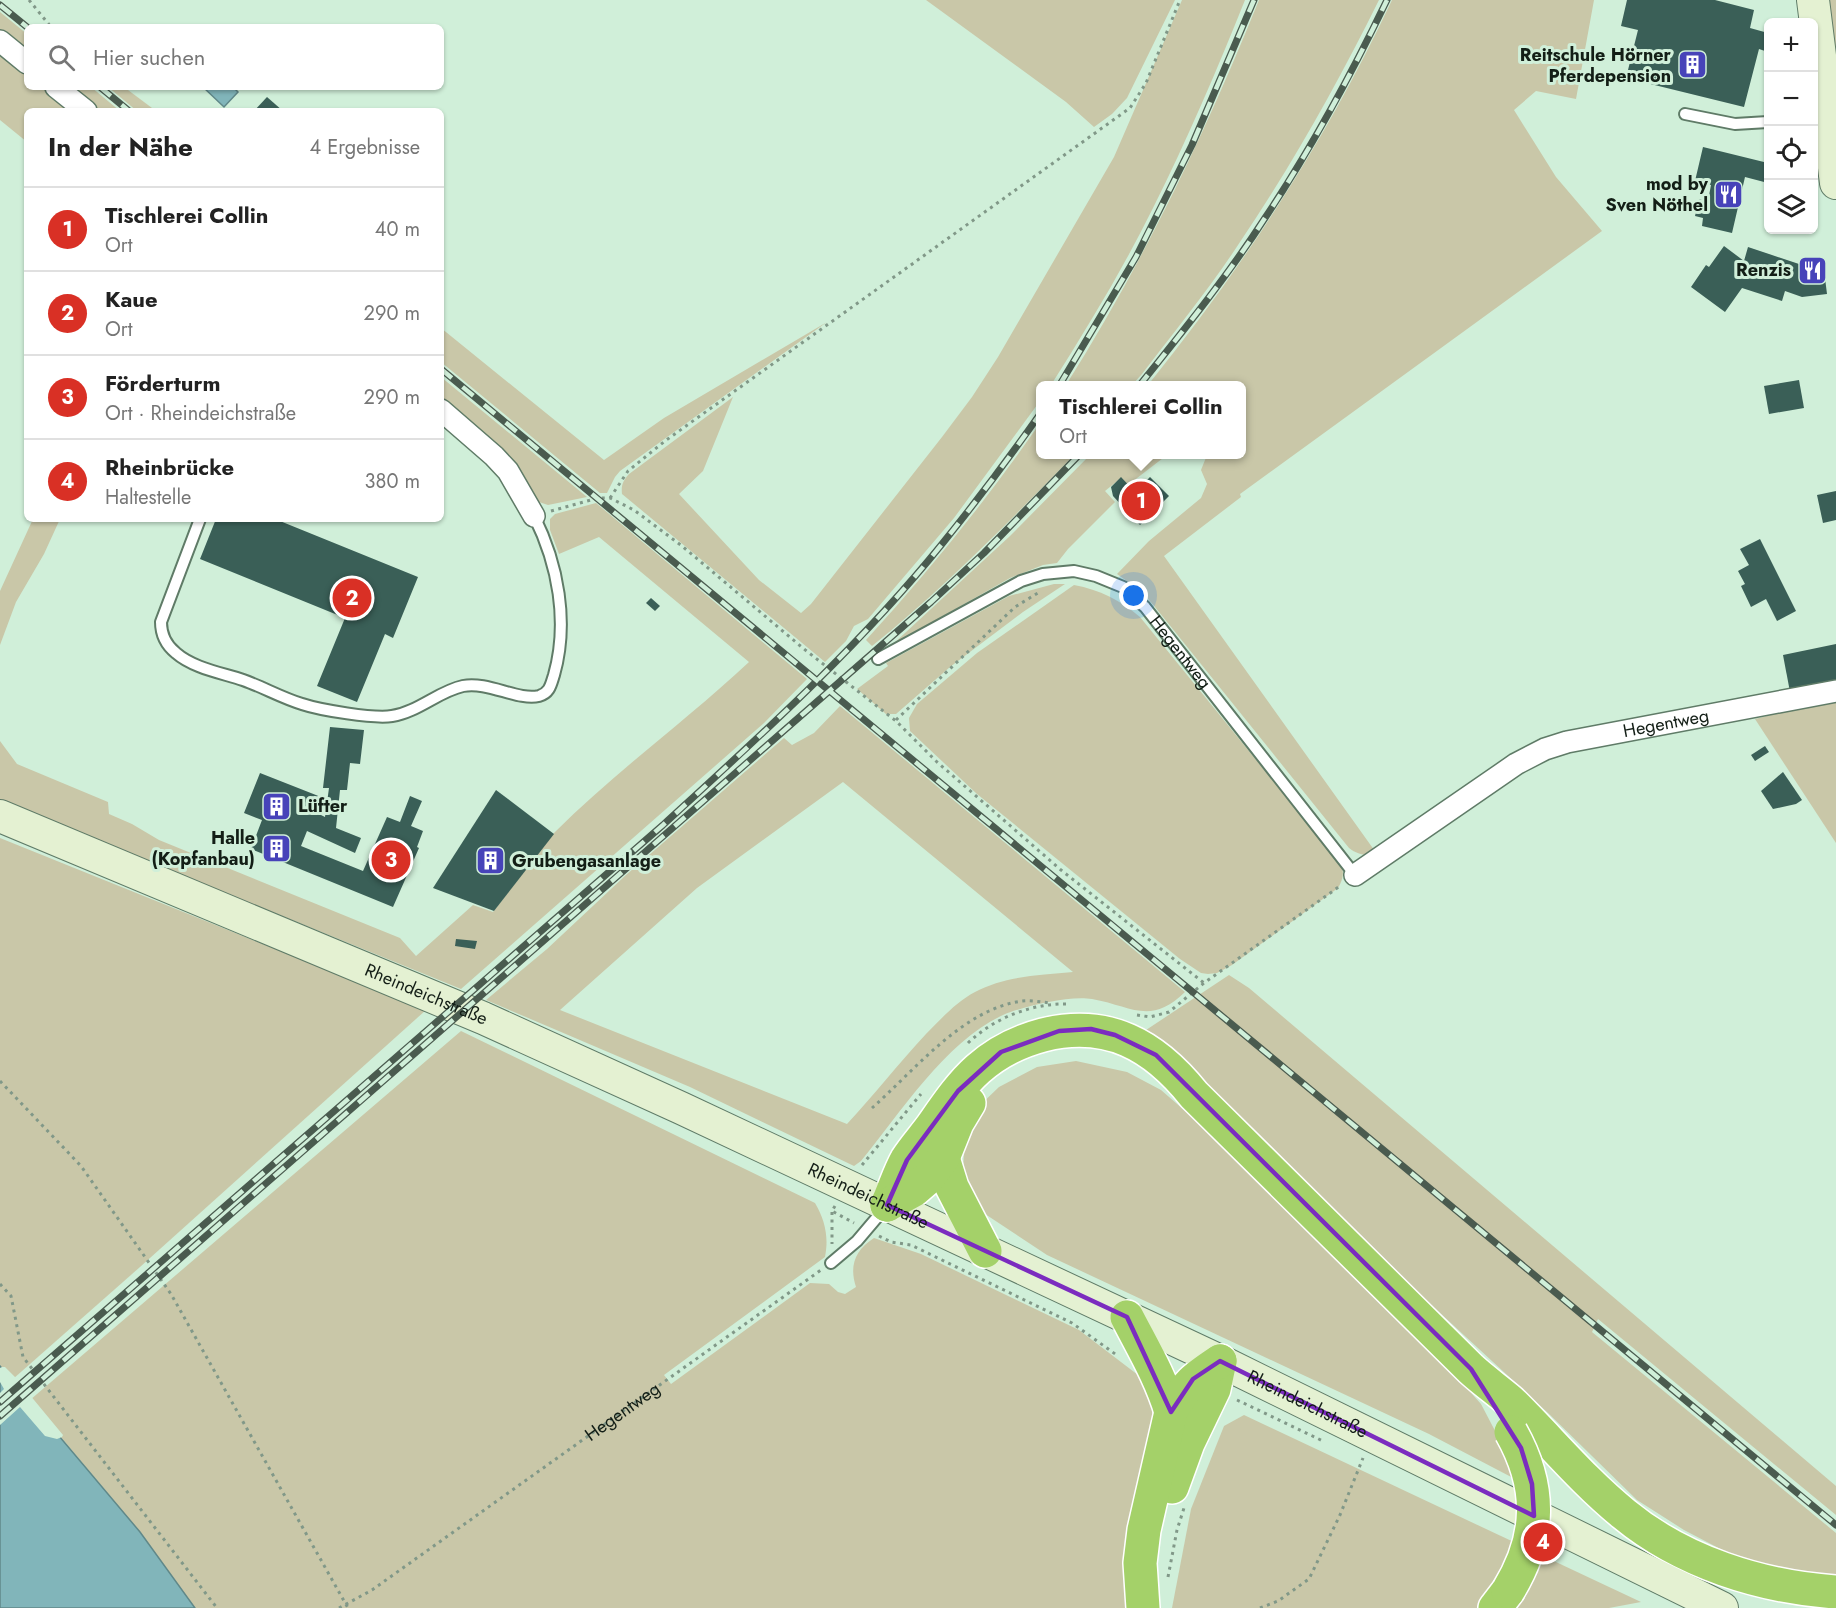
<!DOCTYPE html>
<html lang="de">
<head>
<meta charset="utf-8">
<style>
  :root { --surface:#fff; --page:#f2f2f2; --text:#222; --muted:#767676; --line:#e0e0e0; --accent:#d93025 }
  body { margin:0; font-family:Jost,sans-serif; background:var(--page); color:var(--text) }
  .controls { position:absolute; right:18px; top:18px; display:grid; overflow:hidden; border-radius:9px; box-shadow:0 2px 4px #0004 }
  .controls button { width:54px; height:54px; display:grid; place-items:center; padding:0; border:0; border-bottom:2px solid var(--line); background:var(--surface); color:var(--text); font:30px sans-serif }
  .you { position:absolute; left:1134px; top:596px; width:21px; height:21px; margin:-15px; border:4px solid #fff; border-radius:50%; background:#1a73e8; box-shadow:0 0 0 9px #1a73e833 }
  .badge { display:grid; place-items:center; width:39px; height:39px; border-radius:50%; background:var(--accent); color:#fff; font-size:20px; font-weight:700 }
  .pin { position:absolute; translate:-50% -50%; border:3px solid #fff; box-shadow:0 2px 6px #0006 }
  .popup { position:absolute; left:1036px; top:381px; width:210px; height:78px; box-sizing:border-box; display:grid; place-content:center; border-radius:9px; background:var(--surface); filter:drop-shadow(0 2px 4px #0005); font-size:20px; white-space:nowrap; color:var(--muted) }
  .popup b { font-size:22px; color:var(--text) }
  .popup::after { content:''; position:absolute; left:50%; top:100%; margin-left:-12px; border:12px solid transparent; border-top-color:var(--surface) }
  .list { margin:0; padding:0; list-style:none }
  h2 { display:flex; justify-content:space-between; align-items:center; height:78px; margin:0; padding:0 24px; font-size:26px }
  h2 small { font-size:20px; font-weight:400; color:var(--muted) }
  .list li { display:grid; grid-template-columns:39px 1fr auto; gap:18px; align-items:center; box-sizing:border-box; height:84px; padding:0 24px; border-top:2px solid var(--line) }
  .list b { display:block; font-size:22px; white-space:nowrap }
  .list p { margin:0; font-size:20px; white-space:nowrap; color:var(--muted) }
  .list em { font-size:20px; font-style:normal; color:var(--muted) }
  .icon { flex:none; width:33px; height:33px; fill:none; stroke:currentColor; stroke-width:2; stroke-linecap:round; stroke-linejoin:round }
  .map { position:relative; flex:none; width:1836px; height:1608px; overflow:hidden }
  .search { position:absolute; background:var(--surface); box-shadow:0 2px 4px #0004; left:24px; top:24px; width:420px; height:66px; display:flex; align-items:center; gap:15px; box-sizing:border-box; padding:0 21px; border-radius:9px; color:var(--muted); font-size:22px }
  .panel { position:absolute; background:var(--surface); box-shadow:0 2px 4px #0004; left:24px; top:108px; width:420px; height:414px; border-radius:9px }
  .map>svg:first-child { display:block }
</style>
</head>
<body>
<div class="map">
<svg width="1836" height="1608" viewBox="0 0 1836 1608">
  <rect width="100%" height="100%" fill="#d0efd9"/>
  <g fill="#c9c7a8" fill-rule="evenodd">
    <path d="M926,0H1175L1127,98L1112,114L1094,127L1066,102Z"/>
    <path d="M1182,0H1245C1217,70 1187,140 1153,208C1123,269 1087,328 1051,385L1040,386V401L954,518L868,619L854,626L846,641L825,662L622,494C621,485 623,481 629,474L733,397L703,471L679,494L759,580L801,613L811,604L942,437L972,397L998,357L1114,157Z"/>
    <path d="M1259,0H1379C1338,83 1292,165 1240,242C1210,288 1175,331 1142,374L1132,385H1066C1143,263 1205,134 1259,0Z"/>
    <path d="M1392,0H1594L1576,99L1536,91L1514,110L1556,177L1602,231L1240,494L1241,497L1164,556L1377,854C1366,856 1358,855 1349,848L1155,607L1142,592L1117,574L1149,541L1201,498L1207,484L1201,470L1207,455L1242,454V386L1148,385C1244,266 1327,139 1392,0Z"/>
    <path d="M1824,0H1836V103Z"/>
    <path d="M0,12L27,34V54L0,31Z"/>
    <path d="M0,51L27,73V87H44L73,111H27V142L0,120Z"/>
    <path d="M67,87H91L120,111H95Z"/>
    <path d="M108,87H124L156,111H137Z"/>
    <path d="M827,322L620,471L615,477L607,493H600L441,362V328L604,460L664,418Z"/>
    <path d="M441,377L587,497L548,505L536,501L441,401Z"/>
    <path d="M1040,423V454L1074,455C1010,521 944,588 872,646L866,640C929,571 987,500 1040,423Z"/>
    <path d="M1090,455H1167L1128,485L1121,478L1105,491L1115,502L1068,549L1057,563L1043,565L1010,578L892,645L1010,536Z"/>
    <path d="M596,503L807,679L764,723L461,989L0,801V741L17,764L108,802L109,814L132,824L159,840L400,938L416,956L473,905L493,912C513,887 533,855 555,832C616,771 686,721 749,662L599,537L559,554L550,530V519L555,514Z"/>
    <path d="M33,519H60L44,554L16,602L0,645V591Z"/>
    <path d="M1054,584H1065L1023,612L950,667L896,714H886L857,689L888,666L886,663L1009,596Z"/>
    <path d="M1074,585C1100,590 1120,600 1140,617L1340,863C1345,872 1343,879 1338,888L1232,965L1217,973L1208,974L1201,973L1180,959L977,794L910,731L909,718L917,704L977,653Z"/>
    <path d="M1836,699V843L1755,719Z"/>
    <path d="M840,706L1185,992C1150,1026 1132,1006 1092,999C1070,995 1024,1006 1003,1015C946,1041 901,1112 861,1161L854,1166L690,1087L486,1000L547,949L626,875L784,738L792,745L814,733ZM843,782L1073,972C1040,975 1005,976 975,992C956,1002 941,1019 926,1034C899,1063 874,1095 847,1124L560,1010L697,888Z"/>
    <path d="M0,838L426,1010L140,1267L13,1379L0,1366Z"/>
    <path d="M1229,975L1249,988L1836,1486V1515L1598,1319L1592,1332L1836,1533V1578L1777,1568L1730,1554L1684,1530L1637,1500L1548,1413L1426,1300L1268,1145L1140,1034Z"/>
    <path d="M461,1031L815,1203C825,1220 829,1237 825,1257L664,1375L671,1384L810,1283L829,1284L838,1292L845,1294L856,1287C849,1266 855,1250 874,1238L921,1254L1079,1330L1138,1375L1159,1399L1130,1608H195L140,1532L30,1400Z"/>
    <path d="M1076,1061L1127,1072L1161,1090L1222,1143L1449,1368L1481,1404L1504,1448L1515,1479L1429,1434L1047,1255L976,1208L963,1172L965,1129L975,1110L999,1087L1037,1067Z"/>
    <path d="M1244,1415L1641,1602L1609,1608H1172L1191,1509L1224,1426Z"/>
  </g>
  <g fill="#81b5ba" stroke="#608889" stroke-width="1.5">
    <path d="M203,87H233L238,92L224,107Z"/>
    <path d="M0,1366L140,1532L195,1608H0Z"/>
  </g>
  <path fill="#d0efd9" d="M2,1367H5L15,1377L63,1435L62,1437L57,1439L45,1436L20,1407L0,1425V1393L4,1389L0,1382V1368Z"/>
  <g fill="#3a5f57">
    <path d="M1627,0H1715L1754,10L1750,28L1768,33V52L1759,49L1744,107L1626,78L1638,30L1621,26Z"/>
    <path d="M267,97L283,111H254Z"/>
    <path d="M1703,147L1768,163V183L1745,177L1732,233L1702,226L1703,218L1695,216L1699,199L1708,201L1711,185L1695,181Z"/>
    <path d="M1724,246L1744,261L1748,247L1799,264L1823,262L1827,294L1802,297L1785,291L1782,301L1742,288L1725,312L1691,287L1706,265L1709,267Z"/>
    <path d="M1799,380L1804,408L1769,414L1764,386Z"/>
    <path d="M1121,477L1135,492L1150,477L1169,496L1140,525L1113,496L1111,487Z"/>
    <path d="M1836,491V520L1823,523L1817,495Z"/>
    <path d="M216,519H275L418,577L393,638L385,634L357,702L317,686L345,618L200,559Z"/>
    <path d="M1760,539L1796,611L1777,621L1766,599L1751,607L1741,586L1745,584L1738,571L1749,565L1740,549Z"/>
    <path d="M651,598L660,606L655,611L646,603Z"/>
    <path d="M1836,644V682L1790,692L1783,655Z"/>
    <path d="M330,727L364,730L360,764L350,763L347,790H340L336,828L361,838L355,853L307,831L301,846L363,871L387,817L400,822L410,796L422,801L411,826L423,831L417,847L419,848L393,907L251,849L262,820L244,813L260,773L321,797L315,812L325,817L329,788H323Z"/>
    <path d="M1765,746L1769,752L1755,761L1751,755Z"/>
    <path d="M1783,772L1802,800L1796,804L1773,809L1761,791Z"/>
    <path d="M496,790L554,834L494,911L433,888Z"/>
    <path d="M456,939L477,941L475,949L455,946Z"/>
  </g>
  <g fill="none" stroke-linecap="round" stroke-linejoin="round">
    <defs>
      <g id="lane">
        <path d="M1685,114L1735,124L1768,122"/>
        <path d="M200,519L161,622C161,635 166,645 176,653C193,668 222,673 243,680C263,687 282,698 302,704C320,710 374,719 392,716C418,712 439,691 463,686C488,681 518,701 539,696C550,693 551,684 554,675C569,622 558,564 534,516"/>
        <path id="s2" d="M878,659L1021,581L1043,574L1074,571L1096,576L1123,587L1145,607L1355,875"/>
        <path d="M831,1263L857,1241L885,1208"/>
      </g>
      <g id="street">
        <path d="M0,41L27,63"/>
        <path d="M56,87L86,111"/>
        <path d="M441,410L494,456L508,471L534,516"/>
        <path id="s3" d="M1355,875L1516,764L1545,749L1567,742L1836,691"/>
      </g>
      <g id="secondary">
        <path d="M1813,0L1836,183"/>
        <path id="s4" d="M0,816L483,1018L681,1108L1220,1361L1722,1608"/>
      </g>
      <g id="highway">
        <path d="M943,1158L952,1187L985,1251"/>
        <path d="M887,1205C894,1190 899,1173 907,1159C914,1148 924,1137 932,1126C946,1106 960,1085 978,1069C996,1053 1020,1041 1043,1035C1108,1019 1154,1045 1194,1095L1471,1369C1483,1380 1497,1390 1510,1401C1548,1438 1582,1480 1624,1514C1682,1562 1761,1587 1836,1592"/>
        <path d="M887,1205L914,1190L928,1178L943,1158L957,1123L969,1103"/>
        <path d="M1127,1317C1143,1348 1161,1378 1171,1412"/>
        <path d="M1172,1487L1188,1443L1214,1389L1220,1361"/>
        <path d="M1143,1608L1140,1563L1144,1530L1171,1412C1185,1384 1196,1377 1220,1361"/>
        <path d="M1495,1608L1508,1591"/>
      </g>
    </defs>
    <use href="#lane" stroke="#5f7b67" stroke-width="14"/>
    <use href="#street" stroke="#5f7b67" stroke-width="24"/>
    <use href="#secondary" stroke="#5f7b67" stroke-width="34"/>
    <use href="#highway" stroke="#fff" stroke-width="36"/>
    <g stroke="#819888" stroke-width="3" stroke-dasharray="3 4.5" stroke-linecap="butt">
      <path d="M29,0L51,27"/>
      <path d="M610,498L628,471L665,441L1130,108L1146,83L1180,0"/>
      <path d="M551,511L598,498H610L634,510L682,546L804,649L896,721L937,762L1061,870L1204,983"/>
      <path d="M896,720L1015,607L1041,591"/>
      <path d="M1137,1015L1150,1017L1169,1012L1204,983L1340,886"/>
      <path d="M968,1043C994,1018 1032,1003 1068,1004"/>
      <path d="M0,1081L81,1166L171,1294L348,1608"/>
      <path d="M872,1108C915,1070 963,1009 1022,1001C1031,1000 1041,1002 1050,1003"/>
      <path d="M862,1165L921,1094"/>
      <path d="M835,1206L832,1211L854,1223"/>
      <path d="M832,1212V1244"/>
      <path d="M879,1236L891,1242L911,1245L1072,1323L1118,1356"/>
      <path d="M0,1284L11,1296L23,1357L217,1608"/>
      <path d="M1237,1400L1323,1441"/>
      <path d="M1168,1577L1177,1530L1184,1508"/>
      <path id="s1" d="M339,1608L372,1590L821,1270"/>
      <path d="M1260,1608L1278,1601L1309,1579L1340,1515L1363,1458"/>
    </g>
    <use href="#lane" stroke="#fff" stroke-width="10"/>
    <use href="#street" stroke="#fff" stroke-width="21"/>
    <use href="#secondary" stroke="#e4f1d2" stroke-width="32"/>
    <use href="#highway" stroke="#a4d169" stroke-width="33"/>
    <defs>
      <g id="rail">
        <path d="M0,5L27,27"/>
        <path d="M100,87L129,111"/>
        <path d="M441,369L1836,1525"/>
        <path d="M1059,386L1136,257L1192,145L1254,0"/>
        <path d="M1139,386C1183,331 1227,277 1265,218C1311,149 1351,75 1387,0"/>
        <path d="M0,1402L663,825C760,736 859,647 942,544C976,502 1009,458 1040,414"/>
        <path d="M0,1416L931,602L984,553L1080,454"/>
      </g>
    </defs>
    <use href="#rail" stroke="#4a5b4f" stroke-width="7"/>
    <use href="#rail" stroke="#d0efd9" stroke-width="4.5" stroke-dasharray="14" stroke-linecap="butt"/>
    <defs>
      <path id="highway-bridge" d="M1508,1591C1541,1537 1542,1487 1511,1432"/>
    </defs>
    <use href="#highway-bridge" stroke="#fff" stroke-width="36" stroke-linecap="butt"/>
    <use href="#highway-bridge" stroke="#a4d169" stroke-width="33"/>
  </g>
  <path fill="none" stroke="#7b2cbf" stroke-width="4.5" stroke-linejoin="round" d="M1091,1029L1115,1035L1156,1055L1471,1369L1521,1448L1532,1484L1534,1516L1220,1361L1193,1379L1171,1412L1127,1317L887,1205L907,1160L958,1091L1001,1052L1059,1031Z"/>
  <defs>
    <symbol id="building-square" viewBox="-11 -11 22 22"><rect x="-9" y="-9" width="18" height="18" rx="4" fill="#4743b9" stroke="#d0efd9"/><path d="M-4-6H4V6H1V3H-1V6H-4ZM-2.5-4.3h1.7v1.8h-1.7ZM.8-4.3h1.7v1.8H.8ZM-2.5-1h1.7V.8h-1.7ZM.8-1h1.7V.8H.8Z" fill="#fff"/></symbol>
    <symbol id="restaurant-square" viewBox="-11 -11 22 22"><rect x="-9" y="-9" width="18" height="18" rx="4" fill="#4743b9" stroke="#d0efd9"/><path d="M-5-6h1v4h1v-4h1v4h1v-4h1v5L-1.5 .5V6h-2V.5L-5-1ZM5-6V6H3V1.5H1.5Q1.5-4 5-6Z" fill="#fff"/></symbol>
  </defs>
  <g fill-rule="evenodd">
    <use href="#building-square" x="1676" y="48" width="33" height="33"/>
    <use href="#restaurant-square" x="1712" y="178" width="33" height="33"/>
    <use href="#restaurant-square" x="1796" y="254" width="33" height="33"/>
    <use href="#building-square" x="260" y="790" width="33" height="33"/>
    <use href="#building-square" x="260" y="832" width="33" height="33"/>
    <use href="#building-square" x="474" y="844" width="33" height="33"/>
  </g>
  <g text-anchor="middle" stroke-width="6" stroke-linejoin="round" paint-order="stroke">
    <g font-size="18" font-weight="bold" fill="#131e16" stroke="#d0efd9" text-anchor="end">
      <text x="1671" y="61">Reitschule Hörner<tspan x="1671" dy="21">Pferdepension</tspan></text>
      <text x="1708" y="190">mod by<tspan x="1708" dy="21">Sven Nöthel</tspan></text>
      <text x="1791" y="276">Renzis</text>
      <text x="298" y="812" text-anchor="start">Lüfter</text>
      <text x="255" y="844">Halle<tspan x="255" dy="21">(Kopfanbau)</tspan></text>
      <text x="512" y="867" text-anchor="start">Grubengasanlage</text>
    </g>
    <g font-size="18" fill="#131e16" stroke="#d0efd9">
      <text dy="6" stroke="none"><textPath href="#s2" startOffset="356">Hegentweg</textPath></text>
      <text dy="6" stroke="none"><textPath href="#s3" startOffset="352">Hegentweg</textPath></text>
      <text dy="6" stroke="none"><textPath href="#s4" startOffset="462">Rheindeichstraße</textPath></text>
      <text dy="6" stroke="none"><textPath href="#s4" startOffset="948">Rheindeichstraße</textPath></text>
      <text dy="6" stroke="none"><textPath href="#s4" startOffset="1434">Rheindeichstraße</textPath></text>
      <text dy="6" stroke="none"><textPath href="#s1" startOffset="345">Hegentweg</textPath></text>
    </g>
  </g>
</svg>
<div class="controls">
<button>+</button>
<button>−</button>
<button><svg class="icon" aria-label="locate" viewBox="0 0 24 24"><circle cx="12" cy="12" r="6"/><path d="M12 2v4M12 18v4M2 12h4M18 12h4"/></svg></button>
<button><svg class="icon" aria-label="layers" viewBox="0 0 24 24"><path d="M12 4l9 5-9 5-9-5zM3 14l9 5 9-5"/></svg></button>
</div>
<div class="you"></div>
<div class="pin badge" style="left:1141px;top:501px">1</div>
<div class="popup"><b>Tischlerei Collin</b>Ort</div>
<div class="pin badge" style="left:352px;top:598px">2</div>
<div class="pin badge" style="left:391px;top:860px">3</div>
<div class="pin badge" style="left:1543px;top:1542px">4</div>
<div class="search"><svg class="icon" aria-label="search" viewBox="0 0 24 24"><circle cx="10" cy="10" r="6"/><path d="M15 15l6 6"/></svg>Hier suchen</div>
<section class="panel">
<h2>In der Nähe<small>4 Ergebnisse</small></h2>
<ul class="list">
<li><span class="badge">1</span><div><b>Tischlerei Collin</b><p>Ort</p></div><em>40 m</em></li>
<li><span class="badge">2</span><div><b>Kaue</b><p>Ort</p></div><em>290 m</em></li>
<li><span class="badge">3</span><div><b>Förderturm</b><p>Ort · Rheindeichstraße</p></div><em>290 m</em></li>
<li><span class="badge">4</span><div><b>Rheinbrücke</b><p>Haltestelle</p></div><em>380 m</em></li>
</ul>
</section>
</div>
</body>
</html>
